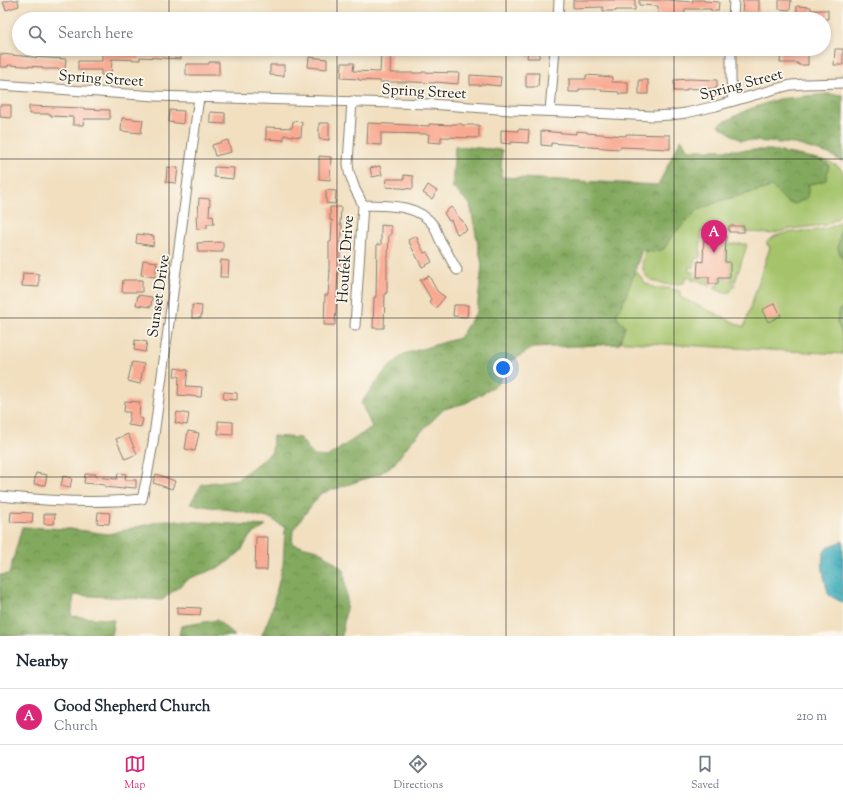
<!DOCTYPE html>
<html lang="en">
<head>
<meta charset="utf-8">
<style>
  :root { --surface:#fff; --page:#f2f2f3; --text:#1f2937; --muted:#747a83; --line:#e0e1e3; --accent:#db2777 }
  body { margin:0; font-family:"Sorts Mill Goudy",serif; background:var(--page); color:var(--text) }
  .you { position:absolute; left:503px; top:368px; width:14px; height:14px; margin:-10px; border:3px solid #fff; border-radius:50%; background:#1a73e8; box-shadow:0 0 0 6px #1a73e833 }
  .badge { display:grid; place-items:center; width:26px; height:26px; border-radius:50%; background:var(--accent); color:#fff; font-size:13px; font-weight:700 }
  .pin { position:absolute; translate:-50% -33px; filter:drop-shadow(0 1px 2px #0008) }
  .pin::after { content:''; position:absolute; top:21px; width:14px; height:12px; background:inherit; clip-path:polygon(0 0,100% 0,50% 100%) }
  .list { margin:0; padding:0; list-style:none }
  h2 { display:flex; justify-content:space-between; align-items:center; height:52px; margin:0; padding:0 16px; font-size:17px }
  h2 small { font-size:13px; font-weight:400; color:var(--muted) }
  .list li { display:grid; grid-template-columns:26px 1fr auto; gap:12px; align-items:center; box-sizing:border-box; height:56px; padding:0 16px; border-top:1px solid var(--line) }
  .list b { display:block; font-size:15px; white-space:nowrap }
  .list p { margin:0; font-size:13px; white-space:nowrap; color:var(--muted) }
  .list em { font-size:13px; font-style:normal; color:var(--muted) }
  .icon { flex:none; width:22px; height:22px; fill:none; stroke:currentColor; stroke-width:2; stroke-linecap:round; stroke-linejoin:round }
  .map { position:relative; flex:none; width:843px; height:636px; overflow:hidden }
  .search { position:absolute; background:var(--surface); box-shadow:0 2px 6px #0003; left:12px; right:12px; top:12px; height:44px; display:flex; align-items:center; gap:10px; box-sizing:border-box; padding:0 14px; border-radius:22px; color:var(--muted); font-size:15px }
  .sheet { height:108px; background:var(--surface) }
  nav { display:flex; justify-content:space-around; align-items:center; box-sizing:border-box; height:56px; border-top:1px solid var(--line); background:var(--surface); font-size:11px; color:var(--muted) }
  nav a { display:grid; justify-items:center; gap:2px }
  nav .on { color:var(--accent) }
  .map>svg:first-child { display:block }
</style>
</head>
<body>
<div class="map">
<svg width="843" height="636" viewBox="0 0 843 636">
  <defs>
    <pattern id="forest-crowns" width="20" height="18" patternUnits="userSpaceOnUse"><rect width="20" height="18" fill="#83a95f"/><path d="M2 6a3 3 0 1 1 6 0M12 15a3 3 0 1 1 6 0" fill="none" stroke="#6a894e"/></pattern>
    <pattern id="water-ripples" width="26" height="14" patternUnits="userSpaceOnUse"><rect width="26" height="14" fill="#3eacbb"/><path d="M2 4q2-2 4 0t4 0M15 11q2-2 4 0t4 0" fill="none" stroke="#338b97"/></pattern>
  </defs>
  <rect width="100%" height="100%" fill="#fbf7ec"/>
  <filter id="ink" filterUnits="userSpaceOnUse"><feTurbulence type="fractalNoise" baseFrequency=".025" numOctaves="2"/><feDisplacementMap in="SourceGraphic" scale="8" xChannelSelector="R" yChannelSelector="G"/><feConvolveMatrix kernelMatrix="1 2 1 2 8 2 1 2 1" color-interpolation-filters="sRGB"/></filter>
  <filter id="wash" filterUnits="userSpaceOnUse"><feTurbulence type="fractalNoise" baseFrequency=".012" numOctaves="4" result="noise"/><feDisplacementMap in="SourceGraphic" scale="16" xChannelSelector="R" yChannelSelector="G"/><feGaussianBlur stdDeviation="0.9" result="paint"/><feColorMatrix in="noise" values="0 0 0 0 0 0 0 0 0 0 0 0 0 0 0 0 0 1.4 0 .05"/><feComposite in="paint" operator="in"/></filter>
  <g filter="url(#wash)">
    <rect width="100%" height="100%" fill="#f1dfc0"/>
    <g fill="#a4c36b" stroke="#607044">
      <path d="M818,159C828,161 836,164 843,171V213L837,219L825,225L790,229L770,234L766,233L744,232V226H738V232H735V226H730L729,233L728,232L701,231L700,258H695L694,267H689V272H694L695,280V281L686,277L684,283C671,286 646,285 643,269C641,264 644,256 645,251L654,252L664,249L671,237L697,210L719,201L772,187L787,201L809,184L820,182L829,165Z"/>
      <path d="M843,221V224L841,227L838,249L843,260V308L839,310L837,322L843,337V354L609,341L616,315L626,296L634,268L645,283L655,288H667L680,291L681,292L680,297L744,327L770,247L767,245V242C777,230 804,232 819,230C828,229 835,225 843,221Z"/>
      <path d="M729,244H746L747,245L735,282L730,278V262H725L726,245H728Z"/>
      <path d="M697,276L698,277H709V285L711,286V287L697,280Z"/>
      <path d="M718,278C725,278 730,278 735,285L730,292L724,293L715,289V286H718Z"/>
    </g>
    <g fill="url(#forest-crowns)" stroke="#50623e">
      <path d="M827,94L843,95V162L829,154L795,144L740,140L718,125L747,110L778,99Z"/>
      <path d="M681,139L689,150H771L818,159L829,165L826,180L820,182L809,184L807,198L795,204L787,202L772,187L719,201L698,210L671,237L664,249L654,252L642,250L626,296L616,315L625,327L619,344L533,348L511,361L498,384L466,403L444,409L409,444L394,464L379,474L320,494L293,530L292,544L318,550L344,570L347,601L342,636H261L262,635L271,613L283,565L285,528L272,519L238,511L190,504L202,484L238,479L272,452L273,436L300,438L314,456L327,457L372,427L361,403L384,372L404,354L459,338L477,311L482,265L470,204L452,187L455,146L502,150L501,177L658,185Z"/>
      <path d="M843,224V260L838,249L841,227Z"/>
      <path d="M843,308V337L837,322L839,310Z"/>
      <path d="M166,520L266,526L250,536L241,551L223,566L190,578L162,600L74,595L71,616L114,620L111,636H0V575L9,574L22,527L70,529L108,534Z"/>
      <path d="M217,620L235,636H179L181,626Z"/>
    </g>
    <path fill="url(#water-ripples)" stroke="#2d646c" d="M843,541V603L829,595C825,584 817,554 828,547C832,545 838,543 843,541Z"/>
    <g id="blocks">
      <g fill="#f9a992">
        <path d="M11,0H18L19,6L6,10L3,2Z"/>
        <path d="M573,0H635V10H616V11H603V7L573,8Z"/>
        <path d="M639,0H667L693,2L692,0H704V1L719,2L718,11H711V9H685L684,16L658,15V6L639,5Z"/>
        <path d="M743,0H759V14H742Z"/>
        <path d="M779,0H791L790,10L779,9Z"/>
        <path d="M797,6L811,7V10H828V19H818V17L797,16Z"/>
        <path d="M121,49H181V59L140,57V60L112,59L111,76L101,75V70H78V61H102V52L121,53Z"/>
        <path d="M528,49H540L539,58H527Z"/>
        <path d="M781,49H808V65H798V63H780Z"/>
        <path d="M835,49H843V65H834Z"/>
        <path d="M0,54L32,57L66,59L65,69H42V67L8,65V67H0Z"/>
        <path d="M381,54H391L390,73H422V72L459,73L458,84L435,82V83L412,82H380V81L359,80V79L341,78L342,63H354L353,71L380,72Z"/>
        <path d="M309,57L327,59V69L308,67Z"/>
        <path d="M209,62H219V75H186V64H209Z"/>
        <path d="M270,65H284V76L270,75Z"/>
        <path d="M526,73H539L538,87H526Z"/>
        <path d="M470,75L501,77L500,86L481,84V85H470Z"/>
        <path d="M586,75L612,77V82H628V94H619V92L601,91L602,89H579V92H569V79H586Z"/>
        <path d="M690,79L717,80V88L686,89V91H674V80Z"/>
        <rect x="639" y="80" width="9" height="14"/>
        <path d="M0,105H11V118L0,117Z"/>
        <path d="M29,106L84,108V109L110,110V119H84L83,125H73V117L51,116V114H29Z"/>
        <path d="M170,110L184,111L183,124L169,122Z"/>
        <path d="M210,112L225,113V124L210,123Z"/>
        <path d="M122,118L143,120L141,133L121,131Z"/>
        <path d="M293,121L302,122L301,137L284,135V140L266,139V127L292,128Z"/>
        <path d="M319,123H329V140L319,139Z"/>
        <path d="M368,123L429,126V124L452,125V124H462V125H479V138L441,137V143L428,142L429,134L381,133V145L367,144Z"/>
        <path d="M518,129L529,130L528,143L511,142V144L501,143V130L518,131Z"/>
        <path d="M541,131L576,134V131L587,132V133L626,136V134L670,135V149L621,147L620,149L589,147V146L551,143V146L541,145Z"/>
        <path d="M228,140L231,152L215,156L212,145Z"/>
        <path d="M319,156L331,157L330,180L319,179Z"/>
        <path d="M380,166L382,175L372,177L370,168Z"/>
        <path d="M167,167L178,168L176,183L166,182Z"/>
        <path d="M214,167L234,168L233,179L214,177Z"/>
        <path d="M404,175L413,176V189L386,187L387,179H404Z"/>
        <path d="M428,185L437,191L432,199L423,193Z"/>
        <path d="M326,190L336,191L335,204L326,203Z"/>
        <path d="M199,198L210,199L209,216L213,215L214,224H207V228L197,229L196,216H198Z"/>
        <path d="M330,207H341L340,225H342V238H340V272L338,271L335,325H324L325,295H328L330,271H329V242H331L332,220H330Z"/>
        <path d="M451,207L461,220H462L467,230L457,234L451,220L449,221L444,213Z"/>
        <path d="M381,225L391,226V235H389L388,258H387V293H385L384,328H373L374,297H376L377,244L381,245Z"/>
        <rect x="729" y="226" width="15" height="6"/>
        <path d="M137,234L154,236L153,246L136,243Z"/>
        <path d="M704,235L726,236L725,262H730V278H718V284H709V277H697L698,261L703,262Z"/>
        <path d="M416,236L424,253L427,252L432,262L422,267L408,240Z"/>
        <path d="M223,242V252H198L197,243Z"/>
        <path d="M143,260L157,262L155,277L141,275Z"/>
        <path d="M221,260L229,261L228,277H220Z"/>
        <path d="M23,273L39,274V287L22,286Z"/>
        <path d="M429,276L437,291L445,297L436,308L429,302L431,299L420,280Z"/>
        <path d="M123,280H142V292H122Z"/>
        <path d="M138,295L152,297L151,307L136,305Z"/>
        <path d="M775,303L781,316L768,322L762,310Z"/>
        <path d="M192,305L202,306L201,318H192Z"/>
        <path d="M454,305H468L467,317L453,316Z"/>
        <path d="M135,340L147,342L145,352L134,350Z"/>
        <path d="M132,362L144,364L140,384L128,381Z"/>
        <path d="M175,368L188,370L186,386L202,387L201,397L178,395L179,376H174Z"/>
        <path d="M224,392L237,393V400L223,399Z"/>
        <path d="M125,401L140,402L139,418L143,419L141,427L128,425L130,412H124Z"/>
        <path d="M177,412L189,414L187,425L175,423Z"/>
        <path d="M218,421L233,422V435L218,434Z"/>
        <path d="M188,431L199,433L195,451L185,449Z"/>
        <path d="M128,434L137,454L125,459L116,439Z"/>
        <path d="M36,473L47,475L45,485L34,484Z"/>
        <path d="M118,473L126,474L125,480H136V488L124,487V489L105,487V485L84,483L85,474H96V477L117,479Z"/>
        <path d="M156,474L175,481L172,489L153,483Z"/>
        <path d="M63,476L72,478L70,488L61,486Z"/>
        <path d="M11,512L33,513L32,523L10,522Z"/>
        <path d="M98,512L110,513L109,524L97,523Z"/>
        <path d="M44,514H55L54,524H44Z"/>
        <path d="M256,537H268L267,570H255Z"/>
        <path d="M177,607L201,608L200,615L177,614Z"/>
      </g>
    </g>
  </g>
  <g filter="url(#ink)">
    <use href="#blocks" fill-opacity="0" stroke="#867e6e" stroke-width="1"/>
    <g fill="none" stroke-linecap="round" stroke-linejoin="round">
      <defs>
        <g id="minor">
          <path d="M558,19L559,0"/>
          <path d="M733,19L734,0"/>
          <path d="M731,49V79L733,101"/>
          <path d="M0,85L155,96L430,104L511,110L591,113L653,116L671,115L686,113L716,106L779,88L791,85L805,84L843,83"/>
          <path d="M352,101L348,163L349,172L355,189L363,205L355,326"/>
          <path d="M550,111L555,49"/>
          <path d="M363,205C387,206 418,203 434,226C436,230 438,236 440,240C446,250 451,260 457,270"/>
          <path d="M0,496C46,501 96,504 142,499L147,476L153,443L199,97"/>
        </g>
      </defs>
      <use href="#minor" stroke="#867e6e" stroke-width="11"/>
      <use href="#minor" stroke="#fff" stroke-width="9"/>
    </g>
  </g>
  <path fill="none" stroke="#1c1c1c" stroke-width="1" stroke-opacity="0.55" d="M169,0V19M337,0V19M506,0V19M674,0V19M169,49V636M337,49V636M506,49V636M674,49V636M0,159H843M0,318H843M0,477H843"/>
  <g text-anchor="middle" stroke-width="3.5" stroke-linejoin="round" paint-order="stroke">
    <g font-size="15" fill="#1c1c1c" stroke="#fbf7ec">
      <text transform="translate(101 78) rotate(4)" y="5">Spring Street</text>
      <text transform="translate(741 84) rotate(-15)" y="5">Spring Street</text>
      <text transform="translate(424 91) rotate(3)" y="5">Spring Street</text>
      <text transform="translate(345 259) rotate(-86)" y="5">Houfek Drive</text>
      <text transform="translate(158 296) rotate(-82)" y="5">Sunset Drive</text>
    </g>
  </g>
</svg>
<div class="you"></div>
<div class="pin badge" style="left:714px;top:253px">A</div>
<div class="search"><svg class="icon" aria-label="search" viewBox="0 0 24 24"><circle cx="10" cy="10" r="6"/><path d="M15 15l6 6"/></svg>Search here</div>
</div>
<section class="sheet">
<h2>Nearby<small></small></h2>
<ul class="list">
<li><span class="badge">A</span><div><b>Good Shepherd Church</b><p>Church</p></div><em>210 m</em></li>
</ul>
</section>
<nav>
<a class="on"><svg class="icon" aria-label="map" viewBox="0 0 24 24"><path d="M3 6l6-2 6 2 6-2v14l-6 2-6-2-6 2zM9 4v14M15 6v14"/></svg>Map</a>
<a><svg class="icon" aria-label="directions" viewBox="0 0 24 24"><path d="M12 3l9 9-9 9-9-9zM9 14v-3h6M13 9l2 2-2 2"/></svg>Directions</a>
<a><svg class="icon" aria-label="saved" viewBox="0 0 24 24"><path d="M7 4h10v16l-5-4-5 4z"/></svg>Saved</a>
</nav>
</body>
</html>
